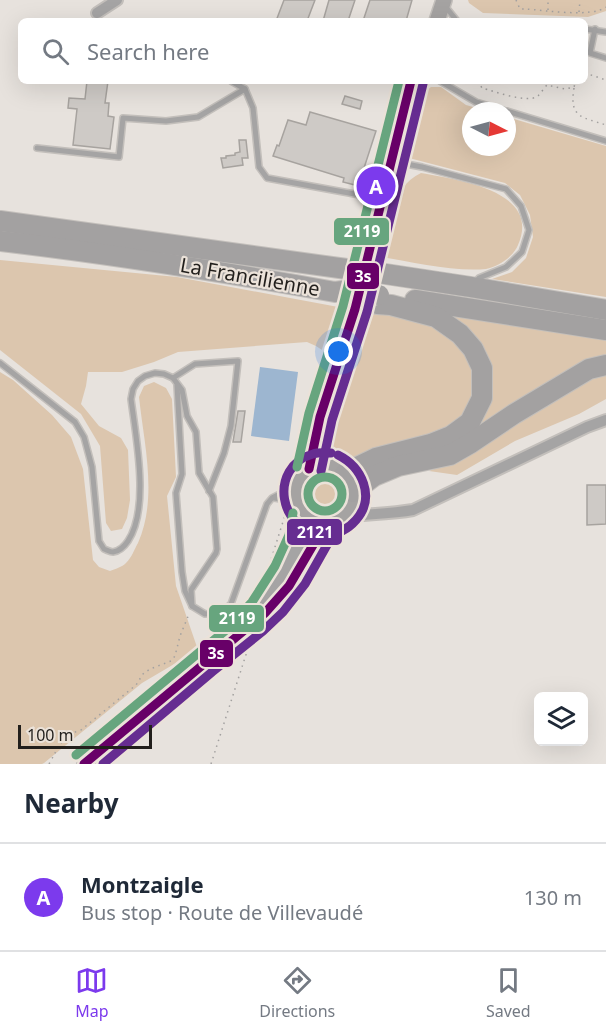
<!DOCTYPE html>
<html lang="en">
<head>
<meta charset="utf-8">
<style>
  :root { --surface:#fff; --page:#f2f2f3; --text:#1f2937; --muted:#747a83; --line:#e0e1e3; --accent:#7c3aed }
  body { margin:0; font-family:"Noto Sans",sans-serif; background:var(--page); color:var(--text) }
  .controls { position:absolute; right:18px; bottom:18px; display:grid; overflow:hidden; border-radius:9px; box-shadow:0 6px 24px #0002 }
  .controls button { width:54px; height:54px; display:grid; place-items:center; padding:0; border:0; border-bottom:2px solid var(--line); background:var(--surface); color:var(--text); font:30px sans-serif }
  .compass { position:absolute; left:462px; top:102px; width:54px; height:54px; border-radius:50%; background:var(--surface); box-shadow:0 6px 24px #0002; rotate:96deg }
  .scale { position:absolute; left:18px; bottom:15px; width:134px; box-sizing:border-box; padding-left:6px; border:3px solid #221f1c; border-top:0; font-size:16px; line-height:21px; white-space:nowrap; color:#221f1c; -webkit-text-stroke:4px #ebe2d9; paint-order:stroke }
  .you { position:absolute; left:339px; top:352px; width:21px; height:21px; margin:-15px; border:4px solid #fff; border-radius:50%; background:#1a73e8; box-shadow:0 0 0 9px #1a73e833 }
  .badge { display:grid; place-items:center; width:39px; height:39px; border-radius:50%; background:var(--accent); color:#fff; font-size:20px; font-weight:700 }
  .pin { position:absolute; translate:-50% -50%; border:3px solid #fff; box-shadow:0 2px 6px #0006 }
  .list { margin:0; padding:0; list-style:none }
  h2 { display:flex; justify-content:space-between; align-items:center; height:78px; margin:0; padding:0 24px; font-size:26px }
  h2 small { font-size:20px; font-weight:400; color:var(--muted) }
  .list li { display:grid; grid-template-columns:39px 1fr auto; gap:18px; align-items:center; box-sizing:border-box; height:108px; padding:0 24px; border-top:2px solid var(--line) }
  .list b { display:block; font-size:22px; white-space:nowrap }
  .list p { margin:0; font-size:20px; white-space:nowrap; color:var(--muted) }
  .list em { font-size:20px; font-style:normal; color:var(--muted) }
  .icon { flex:none; width:33px; height:33px; fill:none; stroke:currentColor; stroke-width:2; stroke-linecap:round; stroke-linejoin:round }
  .map { position:relative; flex:none; width:606px; height:764px; overflow:hidden }
  .search { position:absolute; background:var(--surface); box-shadow:0 6px 24px #0002; left:18px; right:18px; top:18px; height:66px; display:flex; align-items:center; gap:15px; box-sizing:border-box; padding:0 21px; border-radius:9px; color:var(--muted); font-size:22px }
  .sheet { height:186px; background:var(--surface) }
  nav { display:flex; justify-content:space-around; align-items:center; box-sizing:border-box; height:84px; border-top:2px solid var(--line); background:var(--surface); font-size:16px; color:var(--muted) }
  nav a { display:grid; justify-items:center; gap:3px }
  nav .on { color:var(--accent) }
  .map>svg:first-child { display:block }
</style>
</head>
<body>
<div class="map">
<svg width="606" height="764" viewBox="0 0 606 764">
  <rect width="100%" height="100%" fill="#e7e2dd"/>
  <g fill="#dcc6ae">
    <path d="M468,0H606V11L588,17L483,13L469,3Z"/>
    <path d="M431,87H441L466,105L487,111H471V147H507V117L606,146V297L492,279L512,272L526,258L533,237L530,215L520,195L505,183L409,158L423,93Z"/>
    <path d="M421,173C457,180 542,190 518,245C513,257 498,267 486,269C454,272 413,262 381,257C388,227 390,188 421,173Z"/>
    <path d="M0,260L177,277L349,309L315,416L308,415L323,367L322,350L316,346L307,342L178,352L154,362L122,372H88L86,386L81,404L99,426L121,438L128,450L130,500L127,518L122,529L111,531L106,523L100,446L81,414L0,350Z"/>
    <path d="M368,311L437,325L474,361L475,403L445,433L361,455L349,460H341L332,449V431Z"/>
    <path d="M445,313L606,337V358L471,435L491,381Z"/>
    <path d="M0,372L13,380L52,415L71,437L83,469L93,560L99,567L110,571C115,569 122,567 126,563C132,557 134,550 138,543C158,498 144,444 139,397L144,386L154,382L166,388L172,399L176,477L167,496L176,586L198,650L142,683L44,763L42,764H0Z"/>
    <path d="M606,374V399L579,414L515,441L457,475L429,471L462,458L583,381Z"/>
    <circle cx="324" cy="493" r="20"/>
  </g>
  <path fill="#9db6d0" d="M260,367L298,372L289,441L251,436Z"/>
  <g fill="#cecac6" stroke="#a7a39f" stroke-width="1.5">
    <path d="M284,0H315L307,21H276Z"/>
    <path d="M329,0H355L348,21H323Z"/>
    <path d="M370,0H412L406,21H363Z"/>
    <path d="M87,81H108L105,103H109L108,116L114,117L110,149L73,145L77,109L68,108L69,98L85,99Z"/>
    <path d="M345,96L362,101L360,109L342,104Z"/>
    <path d="M310,112L376,131L364,168L373,171L371,180L362,177L359,186L343,182L344,178L273,156L277,145L279,146L288,120L306,125Z"/>
    <path d="M239,140H246L248,158H242L243,165L223,168L221,158H226V156L235,155V153L240,152Z"/>
    <path d="M238,411H245L241,442H233Z"/>
    <path d="M587,485H606V524L587,525Z"/>
  </g>
  <g fill="none" stroke-linecap="round" stroke-linejoin="round">
    <path stroke="#c0bbb6" stroke-width="15" stroke-dasharray="15 8" stroke-linecap="butt" d="M362,280L369,251"/>
    <defs>
      <g id="service">
        <path d="M445,6L457,21"/>
        <path d="M585,29L606,32"/>
        <path d="M595,29L590,53L606,58"/>
        <path d="M231,81L245,89L253,108L259,167L267,178L382,199"/>
        <path d="M440,81L476,102L506,111"/>
        <path d="M507,111L606,141"/>
        <path d="M37,148L119,157L123,118L166,121L198,117L245,89"/>
        <path d="M401,163L422,167L506,189L521,206L529,230L522,252L506,267L479,278L475,283"/>
        <path d="M0,363L75,422L84,437L92,467L99,541L104,549C107,550 110,552 113,552C120,551 124,547 128,541C150,508 136,438 131,399L133,389L138,381L145,376L155,373L164,374L173,378L182,390L187,416L196,432L199,473L213,497L217,549L216,553L191,590L192,606"/>
        <path d="M173,378L195,364L238,361L231,426L224,453L209,491"/>
        <path d="M177,385L182,474L176,493L182,572L185,591L192,606L205,614L221,613L231,604L267,504L272,498L297,485"/>
        <path d="M274,498L281,499L297,504"/>
      </g>
      <g id="minor">
        <path d="M97,13L117,0"/>
        <path d="M353,501L367,513"/>
        <path d="M342,517C366,514 390,514 413,510L587,427L606,420"/>
      </g>
      <g id="tertiary">
        <path d="M264,605L286,572L301,539L305,515"/>
        <path d="M84,764C124,730 164,696 204,663C231,641 261,621 283,594C301,572 311,546 326,523"/>
      </g>
      <g id="secondary">
        <path d="M437,21L444,0"/>
        <path d="M376,252L419,81"/>
        <path d="M331,417L324,446L332,465"/>
        <circle cx="325" cy="494" r="29"/>
        <path d="M309,469L320,417L355,309"/>
      </g>
      <g id="motorway">
        <path d="M0,221L354,270"/>
        <path d="M0,241C112,254 224,272 335,292L350,290"/>
        <path d="M379,273L471,287L606,310"/>
        <path d="M415,300L606,330"/>
        <path d="M345,473L376,458L431,444L451,436L470,422L482,398V368L473,349L460,334L436,317L391,305L377,304"/>
        <path d="M353,492L374,476L398,466L450,455L471,443L514,414L589,369L606,365"/>
      </g>
    </defs>
    <use href="#service" stroke="#c3bfbb" stroke-width="8"/>
    <use href="#minor" stroke="#c3bfbb" stroke-width="14"/>
    <use href="#tertiary" stroke="#c3bfbb" stroke-width="16"/>
    <use href="#secondary" stroke="#c3bfbb" stroke-width="18"/>
    <use href="#motorway" stroke="#c3bfbb" stroke-width="22"/>
    <g stroke="#a3a1a0" stroke-width="1.5" stroke-dasharray="1.5 4.5" stroke-linecap="butt">
      <path d="M516,0L520,9H525C544,10 591,18 606,7"/>
      <path d="M548,10V0"/>
      <path d="M579,12L580,0"/>
      <path d="M585,73L606,80"/>
      <path d="M478,81L482,88C494,91 527,104 538,96C541,93 544,88 547,85L565,89L574,87L576,81"/>
      <path d="M536,81L546,84"/>
      <path d="M574,88C569,118 582,117 606,125"/>
      <path d="M293,478L297,466"/>
      <path d="M258,592L269,566L287,509"/>
      <path d="M244,616L253,602"/>
      <path d="M49,764C59,747 61,736 81,730L136,685L143,674L150,669L171,661L175,656L180,636L189,614"/>
      <path d="M211,764L250,642"/>
    </g>
    <use href="#service" stroke="#a5a4a4" stroke-width="5"/>
    <use href="#minor" stroke="#a5a4a4" stroke-width="10"/>
    <use href="#tertiary" stroke="#a5a4a4" stroke-width="14"/>
    <use href="#secondary" stroke="#a5a3a2" stroke-width="15"/>
    <use href="#motorway" stroke="#a3a1a1" stroke-width="20"/>
    <defs>
      <g id="motorway-bridge">
        <path d="M354,270L379,273"/>
        <path d="M350,290L379,295"/>
      </g>
    </defs>
    <use href="#motorway-bridge" stroke="#c3bfbb" stroke-width="22" stroke-linecap="butt"/>
    <use href="#motorway-bridge" stroke="#a3a1a1" stroke-width="20"/>
    <defs>
      <g id="bus-1">
        <path d="M309,469L320,417L355,309L411,81"/>
        <path d="M84,764L265,613L289,586L326,523"/>
      </g>
      <g id="bus-2">
        <path d="M331,453C326,453 319,452 313,454C268,466 277,535 328,534C339,534 349,528 356,520C376,497 362,467 338,455"/>
        <path d="M321,471L332,420L367,312L423,84"/>
        <path d="M103,764L212,672L263,631L283,612L305,584L336,529"/>
      </g>
      <g id="bus-3">
        <path d="M297,467L309,413L343,306L399,81"/>
        <circle cx="325" cy="494" r="17"/>
        <path d="M76,755L226,630L252,602L275,566L289,535L293,513"/>
      </g>
    </defs>
    <use href="#bus-1" stroke="#ebe2d9" stroke-width="14"/>
    <use href="#bus-2" stroke="#ebe2d9" stroke-width="14"/>
    <use href="#bus-3" stroke="#ebe2d9" stroke-width="14"/>
    <use href="#bus-1" stroke="#680068" stroke-width="9"/>
    <use href="#bus-2" stroke="#662d91" stroke-width="9"/>
    <use href="#bus-3" stroke="#67a57e" stroke-width="9"/>
  </g>
  <g text-anchor="middle" stroke-width="4.5" stroke-linejoin="round" paint-order="stroke">
    <g font-size="20" fill="#221f1c" stroke="#ebe2d9">
      <text transform="translate(250 277) rotate(10)" y="7">La Francilienne</text>
    </g>
  </g>
  <g stroke="#ebe2d9" stroke-width="2">
    <rect x="333" y="217" width="57" height="29" rx="6" fill="#67a57e"/>
    <rect x="346" y="262" width="34" height="28" rx="6" fill="#680068"/>
    <rect x="286" y="518" width="57" height="28" rx="6" fill="#662d91"/>
    <rect x="208" y="604" width="57" height="29" rx="6" fill="#67a57e"/>
    <rect x="199" y="639" width="35" height="29" rx="6" fill="#680068"/>
  </g>
  <g font-size="16" text-anchor="middle" font-weight="bold" fill="#fff">
    <text x="362" y="237">2119</text>
    <text x="363" y="282">3s</text>
    <text x="315" y="538">2121</text>
    <text x="237" y="624">2119</text>
    <text x="216" y="659">3s</text>
  </g>
</svg>
<div class="controls">
<button><svg class="icon" aria-label="layers" viewBox="0 0 24 24"><path d="M12 4l9 5-9 5-9-5zM3 14l9 5 9-5"/></svg></button>
</div>
<svg class="compass" viewBox="-18 -18 36 36"><path d="M0-13l5 13h-10z" fill="#e53935"/><path d="M0 13l5-13h-10z" fill="#747a83"/></svg>
<div class="scale">100 m</div>
<div class="you"></div>
<div class="pin badge" style="left:376px;top:186px">A</div>
<div class="search"><svg class="icon" aria-label="search" viewBox="0 0 24 24"><circle cx="10" cy="10" r="6"/><path d="M15 15l6 6"/></svg>Search here</div>
</div>
<section class="sheet">
<h2>Nearby<small></small></h2>
<ul class="list">
<li><span class="badge">A</span><div><b>Montzaigle</b><p>Bus stop · Route de Villevaudé</p></div><em>130 m</em></li>
</ul>
</section>
<nav>
<a class="on"><svg class="icon" aria-label="map" viewBox="0 0 24 24"><path d="M3 6l6-2 6 2 6-2v14l-6 2-6-2-6 2zM9 4v14M15 6v14"/></svg>Map</a>
<a><svg class="icon" aria-label="directions" viewBox="0 0 24 24"><path d="M12 3l9 9-9 9-9-9zM9 14v-3h6M13 9l2 2-2 2"/></svg>Directions</a>
<a><svg class="icon" aria-label="saved" viewBox="0 0 24 24"><path d="M7 4h10v16l-5-4-5 4z"/></svg>Saved</a>
</nav>
</body>
</html>
